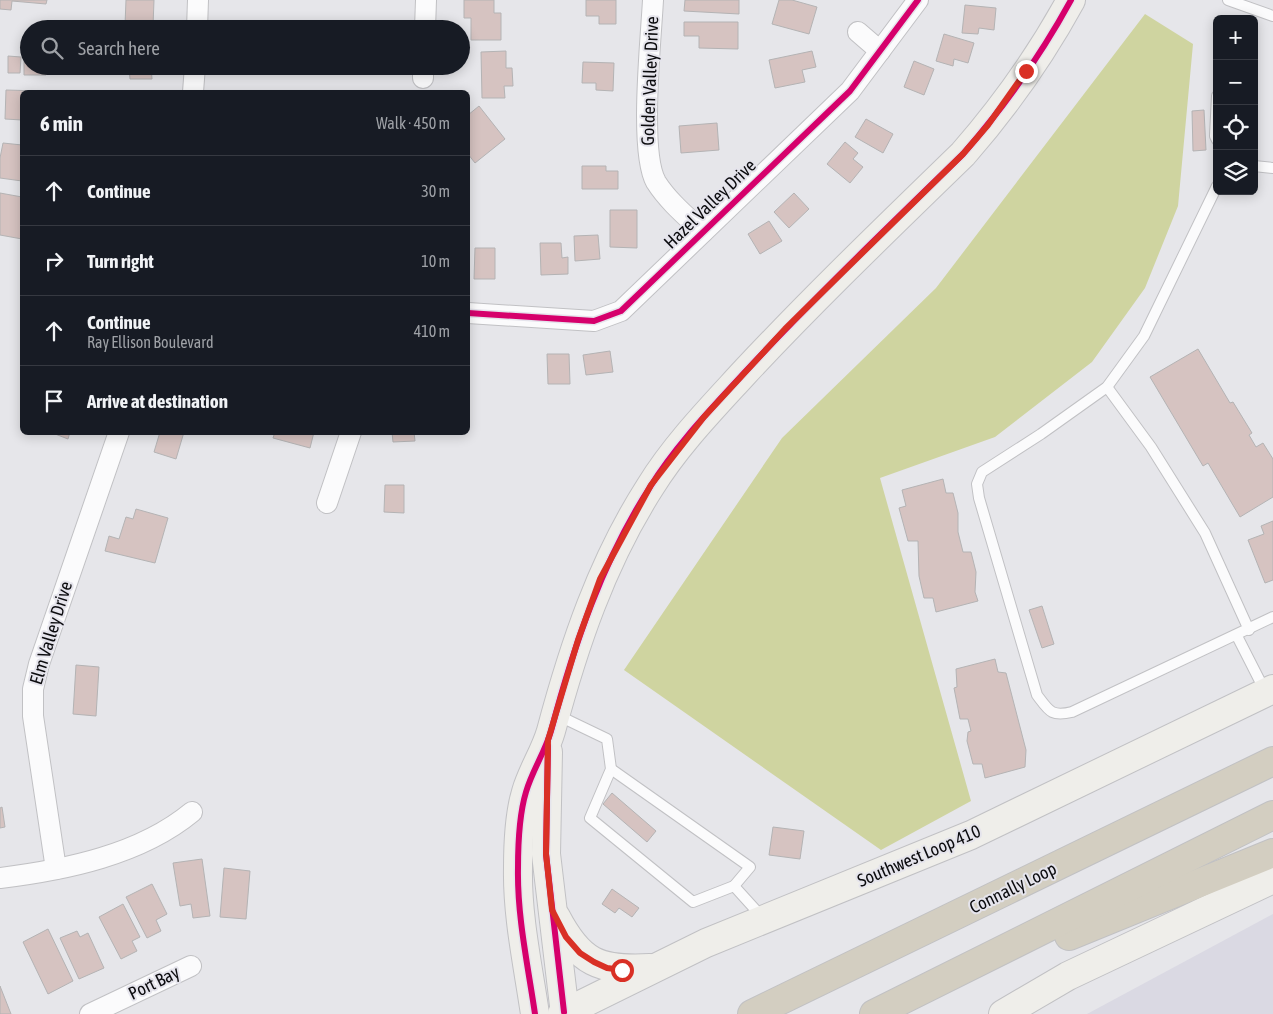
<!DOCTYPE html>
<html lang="en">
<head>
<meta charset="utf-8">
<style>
  :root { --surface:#171b24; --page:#20242c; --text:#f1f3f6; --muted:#9ea1a6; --line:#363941 }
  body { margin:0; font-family:"Asap Condensed",sans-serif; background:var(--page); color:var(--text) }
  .controls { position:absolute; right:15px; top:15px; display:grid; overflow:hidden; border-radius:8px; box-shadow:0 2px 12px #0003 }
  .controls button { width:45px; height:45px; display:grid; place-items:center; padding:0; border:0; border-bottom:1px solid var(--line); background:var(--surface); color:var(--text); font:25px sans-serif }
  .stop { position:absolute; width:15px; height:15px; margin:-11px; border:4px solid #d93025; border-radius:50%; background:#fff }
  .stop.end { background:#d93025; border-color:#fff; box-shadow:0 1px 5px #0008 }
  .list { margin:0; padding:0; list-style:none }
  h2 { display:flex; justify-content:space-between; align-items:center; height:65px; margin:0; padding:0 20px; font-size:21px }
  h2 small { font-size:16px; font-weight:400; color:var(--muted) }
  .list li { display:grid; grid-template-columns:32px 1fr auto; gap:15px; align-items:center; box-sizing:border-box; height:70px; padding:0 20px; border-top:1px solid var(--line) }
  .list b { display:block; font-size:19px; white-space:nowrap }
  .list p { margin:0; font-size:16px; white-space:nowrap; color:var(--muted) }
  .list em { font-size:16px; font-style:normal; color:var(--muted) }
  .icon { flex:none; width:28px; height:28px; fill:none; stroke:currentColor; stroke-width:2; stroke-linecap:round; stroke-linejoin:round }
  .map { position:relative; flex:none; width:1273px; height:1014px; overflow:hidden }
  .search { position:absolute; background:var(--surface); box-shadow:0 2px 12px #0003; left:20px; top:20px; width:450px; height:55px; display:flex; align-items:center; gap:12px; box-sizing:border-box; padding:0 18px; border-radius:28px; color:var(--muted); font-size:19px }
  .panel { position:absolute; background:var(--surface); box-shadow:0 2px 12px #0003; left:20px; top:90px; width:450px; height:345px; border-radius:8px }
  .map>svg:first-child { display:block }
</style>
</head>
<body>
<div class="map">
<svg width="1273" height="1014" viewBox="0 0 1273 1014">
  <rect width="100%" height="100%" fill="#e6e6ea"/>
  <path fill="#dad9e3" d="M1273,914V1014H1087Z"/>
  <path fill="#cfd4a0" d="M1145,14L1193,44L1178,206L1145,288L1092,362L995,437L880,478L971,801L881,850L624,670L782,438L936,288Z"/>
  <g fill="#d6c3c1" stroke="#b4b3b4">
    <path d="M0,0H47L46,4L12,1L11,10L0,9Z"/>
    <path d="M126,0H154L153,26L125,25Z"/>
    <path d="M464,0H494V13H501V40H471V18H464Z"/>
    <path d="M586,0H616V24H599V16H586Z"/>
    <path d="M685,0H739V14L684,11Z"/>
    <path d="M779,0H792L817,7L809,34L772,24Z"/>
    <path d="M965,5L996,8L994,30L979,28L978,34L962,33Z"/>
    <path d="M684,22H738V49L699,48V36H684Z"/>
    <path d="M944,34L974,43L968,63L954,59L953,66L936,61Z"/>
    <path d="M24,41H29V66H46V75H24Z"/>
    <path d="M506,51V68H512L513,86H504L505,98H482L481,52Z"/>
    <path d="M812,51L816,67L802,70L805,82L775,88L769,60Z"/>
    <path d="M8,56L21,57L20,73H8Z"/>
    <path d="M914,61L934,69L924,95L904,87Z"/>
    <path d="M583,62L614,63L613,91L596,90V83H582Z"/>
    <path d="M129,66H151L152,79H130Z"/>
    <path d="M6,90L39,91L22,92V120L5,119Z"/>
    <path d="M479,106L505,139L475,163L468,154V115Z"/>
    <path d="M1204,110L1206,150L1193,151L1192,111Z"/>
    <path d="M866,119L893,134L883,153L855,137Z"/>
    <path d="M717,123L719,150L681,153L679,126Z"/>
    <path d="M845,142L858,153L853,159L863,167L850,183L827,164Z"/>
    <path d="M3,143L22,145V181L0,178V158Z"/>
    <path d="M582,166H606V171H618V189H582Z"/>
    <path d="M0,193L22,197V239L0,235Z"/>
    <path d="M794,193L809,209L789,228L774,212Z"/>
    <path d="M610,210H637V248L610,247Z"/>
    <path d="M769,221L782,241L760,254L748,234Z"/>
    <path d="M598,235L600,259L575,261L574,236Z"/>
    <path d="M540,243H561L562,258L568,257V274L541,275Z"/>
    <path d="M475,248H495V279H474Z"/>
    <path d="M1198,349L1230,403L1233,402L1252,433L1249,435L1256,447L1263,443L1273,459V497L1240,517L1208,463L1203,466L1150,377Z"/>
    <path d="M610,351L613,372L586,375L583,355Z"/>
    <path d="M547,354H569L570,384H548Z"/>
    <path d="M50,432H70L68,439Z"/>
    <path d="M160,432H184L176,459L154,452Z"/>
    <path d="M275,432H314L310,448L273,438Z"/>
    <path d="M392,432H414L415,441L393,442Z"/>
    <path d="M943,479L946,493H953L958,513V532L963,552H971L976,572L975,592L978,601L936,612L933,598H924L919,576L918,541H908L899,508L906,506L902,490Z"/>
    <path d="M385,485H404V513L384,512Z"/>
    <path d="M136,509L168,518L155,563L105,551L109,536L119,539L126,517L133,519Z"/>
    <path d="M1273,521V580L1265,583L1248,540L1264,534L1261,526Z"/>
    <path d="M1042,606L1054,644L1042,648L1029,610Z"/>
    <path d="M995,659L998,672L1006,673L1026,750L1025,767L985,778L982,764H973L967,741L968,732L971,731L968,719H960L954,688L957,687L956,669Z"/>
    <path d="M76,665L99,667L96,716L73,714Z"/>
    <path d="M612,793L656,831L647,842L603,804Z"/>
    <path d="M2,807L5,827L0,828V808Z"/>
    <path d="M773,827L804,831L800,859L769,855Z"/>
    <path d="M202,859L210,916L193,918L191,904L180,906L173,863Z"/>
    <path d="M224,868L250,871L246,919L220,917Z"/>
    <path d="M152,884L167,914L156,920L161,931L147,938L126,897Z"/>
    <path d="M612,889L639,908L632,917L619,908L615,913L602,904Z"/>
    <path d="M123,904L140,937L132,941L137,951L121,959L99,917Z"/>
    <path d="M48,929L73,981L48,994L23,942Z"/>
    <path d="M77,931L80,937L88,933L104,968L79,979L60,938Z"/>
    <path d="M0,986L11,1014H0Z"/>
  </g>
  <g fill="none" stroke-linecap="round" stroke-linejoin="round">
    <defs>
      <g id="lane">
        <path d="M1228,0L1273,16"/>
        <path d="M1217,96L1215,136L1217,140"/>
        <path d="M1254,166L1273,168"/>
        <path d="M1217,186L1144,336L1107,387L1041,434L982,472L977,484L979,498L1037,695C1049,711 1051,717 1072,712L1273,617"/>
        <path d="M1107,387L1151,447L1205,533L1249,630"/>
        <path d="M1237,636L1265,691"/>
        <path d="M557,715L607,739L611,769L590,818L693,902L734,886L762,917"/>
        <path d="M611,769L750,867L734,886"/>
      </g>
      <g id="street">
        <path d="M653,0C651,39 639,152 656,182C668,201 686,216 703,232"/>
        <path d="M197,29L198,0"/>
        <path d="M425,29L426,0"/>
        <path d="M858,32L880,51"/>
        <path d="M423,78V66"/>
        <path d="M193,92L195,66"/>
        <path d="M468,313L594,321L621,311L850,91L918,0"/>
        <path d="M327,503L351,432"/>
        <path d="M56,869L33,716V689L39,664L119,432"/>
        <path d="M0,878C65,870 140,855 192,812"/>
        <path d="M90,1014L191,966"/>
      </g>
      <g id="secondary">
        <path d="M548,752L546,854L565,1014"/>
        <path d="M556,917C580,963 599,971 650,968"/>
        <path d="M535,1014C528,966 517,916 518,868C518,843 519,815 526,792C532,771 545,752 551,731C574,645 602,562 650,487C676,445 711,409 744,373C814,298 889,226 963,154C1004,107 1041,55 1071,0"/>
        <path d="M562,1014L706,943L971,835L1273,689"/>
        <path d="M1003,1014L1068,976L1273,879"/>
      </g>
      <g id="highway">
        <path d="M1069,936L1273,853"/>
        <path d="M752,1014L1273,761"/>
        <path d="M874,1014L1273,815"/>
      </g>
    </defs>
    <use href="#lane" stroke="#c1c1c4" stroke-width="12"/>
    <use href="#street" stroke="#c1c1c4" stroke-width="22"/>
    <use href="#secondary" stroke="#c1c1c4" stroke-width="30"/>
    <use href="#highway" stroke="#c1c1c3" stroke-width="30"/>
    <use href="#lane" stroke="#fbfbfc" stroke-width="10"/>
    <use href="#street" stroke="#fbfbfc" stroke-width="20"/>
    <use href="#secondary" stroke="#efeeea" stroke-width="28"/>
    <use href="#highway" stroke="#d3cec1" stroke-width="28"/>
    <defs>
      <g id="cycleway">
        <path d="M468,313L594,321L621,311L850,91L918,0"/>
        <path d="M548,746L546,854L564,1012"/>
        <path d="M535,1014C528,966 517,916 518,868C518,843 519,815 526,792C532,771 545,752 551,731C574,645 602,562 650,487C676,445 711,409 744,373C814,298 889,226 963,154C1004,107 1041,55 1071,0"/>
      </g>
    </defs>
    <use href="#cycleway" stroke="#e5e4ec" stroke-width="9"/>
    <use href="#cycleway" stroke="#d6006c" stroke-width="6"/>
  </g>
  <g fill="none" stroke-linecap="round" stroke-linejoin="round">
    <path stroke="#d93025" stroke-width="6" d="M622,970L607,968L594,962L580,953L566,937L552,910L546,854L548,740L578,640L600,579L651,485L704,417L785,329L963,154L988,125L1026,71"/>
  </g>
  <g text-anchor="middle" stroke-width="4" stroke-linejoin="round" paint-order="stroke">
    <g font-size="18" fill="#0b0b0e" stroke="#e5e4ec">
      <text transform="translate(650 81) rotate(-88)" y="6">Golden Valley Drive</text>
      <text transform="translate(710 204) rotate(-44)" y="6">Hazel Valley Drive</text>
      <text transform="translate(51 633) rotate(-73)" y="6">Elm Valley Drive</text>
      <text transform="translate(919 856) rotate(-23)" y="6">Southwest Loop 410</text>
      <text transform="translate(1013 888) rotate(-26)" y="6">Connally Loop</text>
      <text transform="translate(154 983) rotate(-26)" y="6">Port Bay</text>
    </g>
  </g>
</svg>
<div class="controls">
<button>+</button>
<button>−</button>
<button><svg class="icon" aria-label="locate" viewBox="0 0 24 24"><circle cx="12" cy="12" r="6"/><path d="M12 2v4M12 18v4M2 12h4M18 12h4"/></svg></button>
<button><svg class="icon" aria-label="layers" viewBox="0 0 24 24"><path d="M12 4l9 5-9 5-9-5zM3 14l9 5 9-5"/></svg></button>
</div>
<div class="stop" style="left:622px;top:970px"></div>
<div class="stop end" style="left:1026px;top:71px"></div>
<div class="search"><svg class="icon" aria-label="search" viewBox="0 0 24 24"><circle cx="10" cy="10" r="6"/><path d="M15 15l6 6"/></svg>Search here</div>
<section class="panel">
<h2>6 min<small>Walk · 450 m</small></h2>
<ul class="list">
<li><svg class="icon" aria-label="ahead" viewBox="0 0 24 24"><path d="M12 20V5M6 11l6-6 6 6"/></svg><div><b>Continue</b></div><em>30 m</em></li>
<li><svg class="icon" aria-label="right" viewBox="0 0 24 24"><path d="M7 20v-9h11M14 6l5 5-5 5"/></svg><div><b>Turn right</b></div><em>10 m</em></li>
<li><svg class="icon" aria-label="ahead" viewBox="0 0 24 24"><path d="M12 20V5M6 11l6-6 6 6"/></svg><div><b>Continue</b><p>Ray Ellison Boulevard</p></div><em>410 m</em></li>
<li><svg class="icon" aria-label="arrive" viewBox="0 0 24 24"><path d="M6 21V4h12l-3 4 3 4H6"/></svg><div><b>Arrive at destination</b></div></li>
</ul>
</section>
</div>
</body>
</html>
